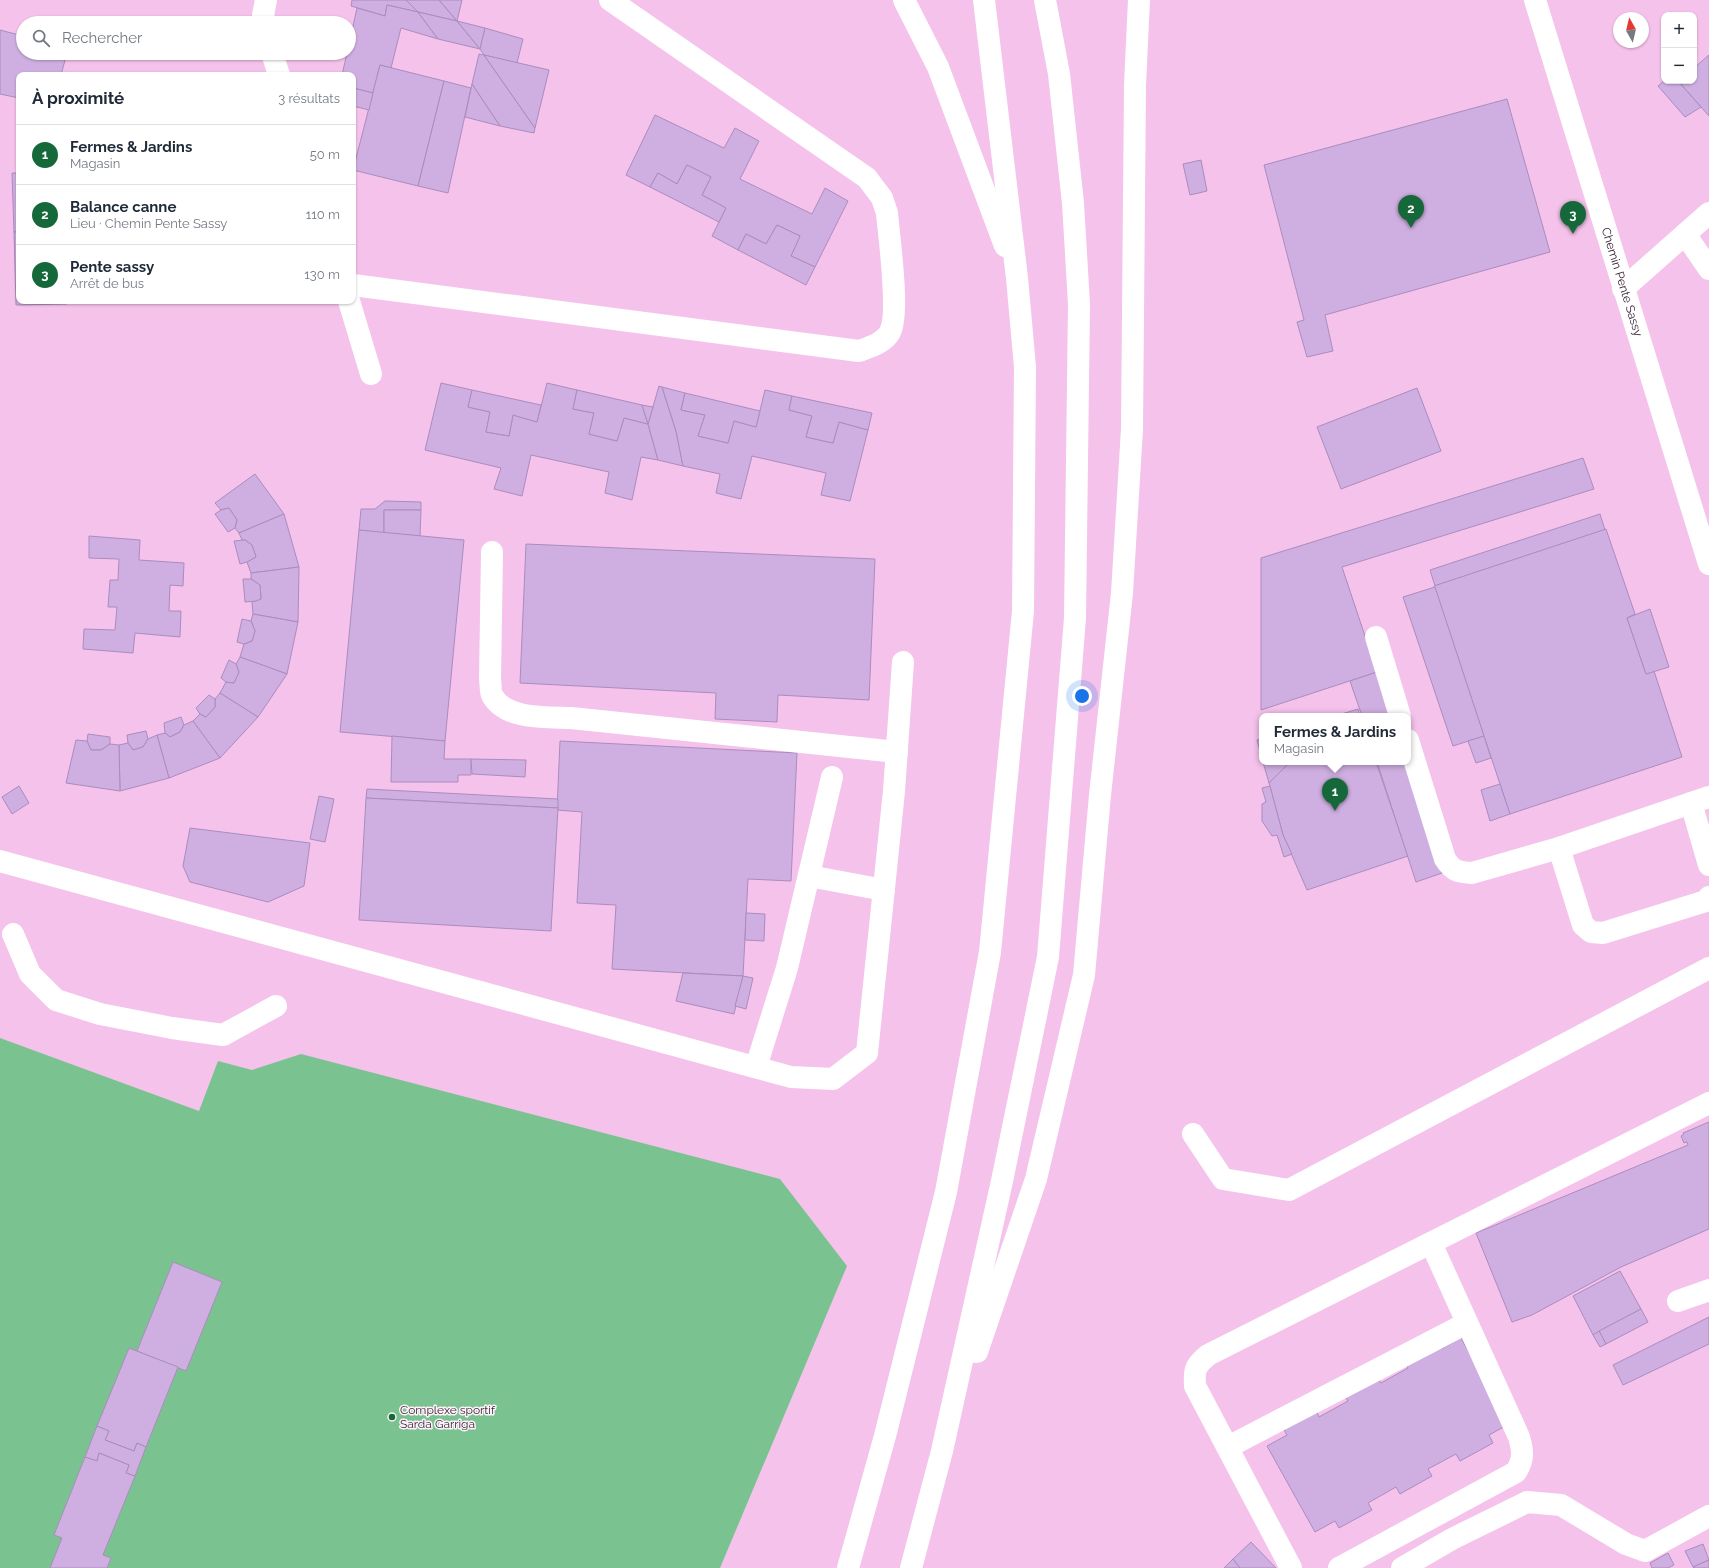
<!DOCTYPE html>
<html lang="fr">
<head>
<meta charset="utf-8">
<style>
  :root { --surface:#fff; --page:#f6f6f7; --text:#1f2937; --muted:#747a83; --line:#e0e1e3; --accent:#156839 }
  body { margin:0; font-family:Raleway,sans-serif; background:var(--page); color:var(--text) }
  .controls { position:absolute; right:12px; top:12px; display:grid; overflow:hidden; border-radius:8px; box-shadow:0 1px 3px #0004 }
  .controls button { width:36px; height:36px; display:grid; place-items:center; padding:0; border:0; border-bottom:1px solid var(--line); background:var(--surface); color:var(--text); font:20px sans-serif }
  .compass { position:absolute; left:1613px; top:12px; width:36px; height:36px; border-radius:50%; background:var(--surface); box-shadow:0 1px 3px #0004; rotate:352deg }
  .you { position:absolute; left:1082px; top:696px; width:14px; height:14px; margin:-10px; border:3px solid #fff; border-radius:50%; background:#1a73e8; box-shadow:0 0 0 6px #1a73e833 }
  .badge { display:grid; place-items:center; width:26px; height:26px; border-radius:50%; background:var(--accent); color:#fff; font-size:13px; font-weight:700 }
  .pin { position:absolute; translate:-50% -33px; filter:drop-shadow(0 1px 2px #0008) }
  .pin::after { content:''; position:absolute; top:21px; width:14px; height:12px; background:inherit; clip-path:polygon(0 0,100% 0,50% 100%) }
  .popup { position:absolute; left:1259px; top:713px; width:152px; height:52px; box-sizing:border-box; display:grid; place-content:center; border-radius:8px; background:var(--surface); filter:drop-shadow(0 1px 3px #0005); font-size:13px; white-space:nowrap; color:var(--muted) }
  .popup b { font-size:15px; color:var(--text) }
  .popup::after { content:''; position:absolute; left:50%; top:100%; margin-left:-8px; border:8px solid transparent; border-top-color:var(--surface) }
  .list { margin:0; padding:0; list-style:none }
  h2 { display:flex; justify-content:space-between; align-items:center; height:52px; margin:0; padding:0 16px; font-size:17px }
  h2 small { font-size:13px; font-weight:400; color:var(--muted) }
  .list li { display:grid; grid-template-columns:26px 1fr auto; gap:12px; align-items:center; box-sizing:border-box; height:60px; padding:0 16px; border-top:1px solid var(--line) }
  .list b { display:block; font-size:15px; white-space:nowrap }
  .list p { margin:0; font-size:13px; white-space:nowrap; color:var(--muted) }
  .list em { font-size:13px; font-style:normal; color:var(--muted) }
  .icon { flex:none; width:22px; height:22px; fill:none; stroke:currentColor; stroke-width:2; stroke-linecap:round; stroke-linejoin:round }
  .map { position:relative; flex:none; width:1709px; height:1568px; overflow:hidden }
  .search { position:absolute; background:var(--surface); box-shadow:0 1px 3px #0004; left:16px; top:16px; width:340px; height:44px; display:flex; align-items:center; gap:10px; box-sizing:border-box; padding:0 14px; border-radius:22px; color:var(--muted); font-size:15px }
  .panel { position:absolute; background:var(--surface); box-shadow:0 1px 3px #0004; left:16px; top:72px; width:340px; height:232px; border-radius:8px }
  .map>svg:first-child { display:block }
</style>
</head>
<body>
<div class="map">
<svg width="1709" height="1568" viewBox="0 0 1709 1568">
  <rect width="100%" height="100%" fill="#f5c2eb"/>
  <path fill="#7ac390" d="M0,1038L199,1111L218,1061L252,1070L301,1054L780,1179L847,1266L720,1568H0Z"/>
  <g fill="#cfafe1" stroke="#ab8cbd">
    <path d="M352,0H406L418,12L387,5L385,16L351,6Z"/>
    <path d="M406,0H439L457,21L418,12Z"/>
    <path d="M439,0H462L457,21Z"/>
    <path d="M387,5L418,12L438,39L401,28L391,68L380,65L373,93L353,88V75H342L347,53H349V44L357,8L385,16Z"/>
    <path d="M418,12L457,21L480,49L438,39Z"/>
    <path d="M457,21L485,28L480,49Z"/>
    <path d="M485,28L523,39L517,63L484,55L480,49Z"/>
    <path d="M0,30L23,36V53H67L61,75H19V98L0,94Z"/>
    <path d="M479,54L484,55L535,128L534,133L500,126L472,84Z"/>
    <path d="M484,55L549,70L535,128Z"/>
    <path d="M1709,55V116L1678,81H1694V68Z"/>
    <path d="M380,65L444,81L418,186L353,170Z"/>
    <path d="M444,81L471,88L448,193L418,186Z"/>
    <path d="M1664,81H1678L1701,107L1685,117L1658,86Z"/>
    <path d="M472,84L500,126L465,117Z"/>
    <path d="M353,88L373,93L369,110L353,106Z"/>
    <path d="M1507,99L1550,252L1325,315L1333,351L1307,357L1297,322L1304,320L1264,165Z"/>
    <path d="M655,115L724,148L735,128L759,141L740,179L812,214L825,188L848,201L815,267L791,256L800,236L777,225L766,244L746,234L738,250L712,236L726,208L702,195L711,177L687,165L677,184L658,173L650,187L626,175Z"/>
    <path d="M1201,160L1207,191L1190,195L1183,164Z"/>
    <path d="M687,165L711,177L702,195L726,208L719,222L650,187L658,173L677,184Z"/>
    <path d="M12,173H19V232H14Z"/>
    <path d="M777,225L800,236L791,256L815,267L806,285L738,250L746,234L766,244Z"/>
    <path d="M14,232H19V301H66L67,304L16,305Z"/>
    <path d="M441,383L472,390L468,407L490,412L486,432L509,436L513,415L537,422L547,383L577,390L573,409L594,413L589,434L617,441L624,418L648,424L658,460L641,457L632,500L605,493L609,472L531,455L522,496L494,489L501,468L425,450Z"/>
    <path d="M659,386L662,387L676,431L683,466L658,460L648,424Z"/>
    <path d="M662,387L685,393L681,410L705,415L698,436L728,443L734,421L756,427L765,390L792,396L789,410L812,416L806,437L833,443L839,422L868,430L850,501L821,495L826,473L752,456L741,499L716,493L720,474L683,466L676,431Z"/>
    <path d="M1417,388L1441,451L1341,489L1317,427Z"/>
    <path d="M472,390L541,405L537,422L513,415L509,436L486,432L490,412L468,407Z"/>
    <path d="M577,390L642,405L648,424L624,418L617,441L589,434L594,413L573,409Z"/>
    <path d="M685,393L760,411L756,427L734,421L728,443L698,436L705,415L681,410Z"/>
    <path d="M792,396L872,413L868,430L839,422L833,443L806,437L812,416L789,410Z"/>
    <path d="M642,405L653,407L648,424Z"/>
    <path d="M1583,458L1594,489L1342,567L1377,672L1261,710V558Z"/>
    <path d="M255,474L284,514L239,533L235,528L237,520L229,508L221,510L215,503Z"/>
    <path d="M385,501L421,502V510H384V533L359,530L361,509H375Z"/>
    <path d="M229,508L237,520L235,528L228,532L215,514L221,510Z"/>
    <path d="M384,510H421L420,536L384,533Z"/>
    <path d="M284,514L299,567L251,573L247,562L256,557L252,545L245,540H242L239,533Z"/>
    <path d="M1600,514L1605,530L1435,586L1430,570Z"/>
    <path d="M1606,529L1635,614L1627,618L1646,674L1654,671L1682,757L1510,814L1434,586Z"/>
    <path d="M359,530L464,540L445,741L340,732Z"/>
    <path d="M89,536L140,540L139,560L184,563L183,586L170,585L169,611H181L180,637L135,633L133,653L83,649L84,629L115,630L117,607H108L110,580H118L119,559L89,558Z"/>
    <path d="M245,540L252,545L256,557L247,562L240,564L234,541Z"/>
    <path d="M526,544L875,559L869,700L778,695L777,722L715,719L716,693L520,683Z"/>
    <path d="M299,567L298,622L253,614L252,602L261,599L260,585L251,579V573Z"/>
    <path d="M243,579H251L260,585L261,599L256,601L245,602Z"/>
    <path d="M1435,587L1484,736L1453,746L1403,597Z"/>
    <path d="M1650,609L1669,667L1646,674L1627,618Z"/>
    <path d="M253,614L298,622L287,674L240,657L244,644L252,641L255,631L251,621Z"/>
    <path d="M242,619L251,621L255,631L252,641L244,644L237,642Z"/>
    <path d="M240,657L287,674L258,717L220,693L226,682L234,683L239,672L236,664Z"/>
    <path d="M229,660L236,664L239,672L234,683L226,682L221,678Z"/>
    <path d="M1377,672L1391,716H1362L1350,681Z"/>
    <path d="M220,693L258,717L220,758L193,721L200,714L206,717L215,707V699Z"/>
    <path d="M209,695L215,699V707L206,717L200,714L196,708Z"/>
    <path d="M1358,709L1360,716H1335Z"/>
    <path d="M181,717L184,725L180,732L170,737L165,733L164,723Z"/>
    <path d="M193,721L220,758L169,778L157,735L165,733L170,737L180,732L184,725Z"/>
    <path d="M146,731L148,739L143,747L133,750L128,743L127,735Z"/>
    <path d="M88,734L110,737V744L101,750H91L87,741Z"/>
    <path d="M157,735L169,778L120,791L119,745L128,743L133,750L143,747L148,739Z"/>
    <path d="M392,736L445,741L444,759H471V775H458V782H391Z"/>
    <path d="M1484,736L1491,758L1476,763L1468,741Z"/>
    <path d="M1262,738V759L1257,740Z"/>
    <path d="M76,740L87,741L91,750H101L110,744L119,745L120,791L66,783Z"/>
    <path d="M560,741L797,753L791,881L748,879L743,976L612,969L616,905L577,903L582,812L557,810Z"/>
    <path d="M471,759L526,760L525,777L472,774Z"/>
    <path d="M1263,762H1290L1269,783Z"/>
    <path d="M1290,762H1376L1408,856L1307,890L1283,835L1269,783Z"/>
    <path d="M1377,762H1406L1442,873L1416,882Z"/>
    <path d="M1500,784L1510,814L1490,821L1481,790Z"/>
    <path d="M19,786L29,803L12,814L2,797Z"/>
    <path d="M1270,786L1283,835L1292,854L1284,857L1277,835L1272,836L1262,821V804L1266,802L1262,788Z"/>
    <path d="M367,789L558,799V808L366,798Z"/>
    <path d="M319,796L334,799L325,842L310,839Z"/>
    <path d="M366,798L558,808L551,931L359,920Z"/>
    <path d="M190,828L310,843L304,886L268,902L190,882L183,866Z"/>
    <path d="M746,913L765,914L764,941L745,940Z"/>
    <path d="M683,973L743,976L734,1014L676,1001Z"/>
    <path d="M743,976L753,978L746,1009L735,1006Z"/>
    <path d="M1709,1122V1229L1621,1267L1532,1315L1512,1322L1476,1233L1688,1145L1687,1142L1684,1143L1681,1136L1684,1134L1683,1133Z"/>
    <path d="M173,1262L222,1282L186,1371L137,1351Z"/>
    <path d="M1620,1271L1641,1309L1593,1335L1573,1296Z"/>
    <path d="M1641,1309L1648,1322L1606,1344L1599,1331Z"/>
    <path d="M1709,1317V1344L1623,1385L1613,1365Z"/>
    <path d="M1599,1331L1606,1344L1600,1347L1593,1335Z"/>
    <path d="M1461,1338L1509,1424L1489,1435L1493,1443L1460,1461L1456,1454L1428,1469L1432,1476L1400,1494L1396,1487L1368,1503L1372,1510L1339,1528L1335,1521L1315,1532L1267,1446L1287,1435L1283,1428L1316,1410L1319,1417L1348,1401L1344,1395L1376,1376L1381,1383L1408,1368L1404,1360L1437,1343L1441,1349Z"/>
    <path d="M129,1348L178,1367L146,1447L137,1443L134,1451L105,1440L109,1431L97,1426Z"/>
    <path d="M97,1426L109,1431L105,1440L134,1451L137,1443L146,1447L135,1476L126,1473L129,1465L99,1453L97,1461L85,1457Z"/>
    <path d="M99,1453L129,1465L126,1473L135,1476L103,1555L111,1558L107,1568H50L62,1538L54,1535L85,1457L97,1461Z"/>
    <path d="M1251,1542L1276,1568H1240L1233,1559Z"/>
    <path d="M1703,1544L1709,1560L1693,1567L1685,1551Z"/>
    <path d="M1668,1553L1674,1565L1668,1568H1652L1650,1563Z"/>
    <path d="M1233,1559L1240,1568H1224Z"/>
    <path d="M1709,1560V1568H1694L1693,1567Z"/>
  </g>
  <g fill="none" stroke-linecap="round" stroke-linejoin="round">
    <g stroke="#fff" stroke-width="22">
      <path d="M265,23L263,15L266,0"/>
      <path d="M272,53L279,75"/>
      <path d="M1685,234L1709,269"/>
      <path d="M353,285L859,351C870,347 884,343 890,332C900,313 889,238 887,213L882,198L867,178L610,0"/>
      <path d="M1623,289L1709,213"/>
      <path d="M349,301L371,374"/>
      <path d="M492,552L490,679C491,684 490,691 492,695C505,720 547,717 571,718L897,752"/>
      <path d="M1376,637L1400,716"/>
      <path d="M1408,740L1445,859C1453,871 1457,872 1472,873L1559,848L1709,797"/>
      <path d="M1691,803L1709,865"/>
      <path d="M1559,848L1583,925L1591,932L1603,933L1706,901L1709,897"/>
      <path d="M0,861L791,1077L833,1079L867,1053L894,791L903,662"/>
      <path d="M809,876L884,890"/>
      <path d="M13,934L30,974L56,1000L100,1014L172,1028L223,1035L276,1006"/>
      <path d="M756,1067L787,968L832,777"/>
      <path d="M1193,1134L1223,1179L1289,1190L1709,968"/>
      <path d="M1678,1301L1709,1290"/>
      <path d="M1228,1447L1467,1323"/>
      <path d="M1291,1568L1195,1386C1194,1369 1195,1366 1208,1355L1709,1103"/>
      <path d="M1339,1568L1516,1472C1524,1459 1523,1451 1519,1437L1431,1243"/>
      <path d="M1402,1568L1452,1539L1527,1502L1561,1505L1626,1544L1645,1551L1709,1516"/>
    </g>
    <path stroke="#fff" stroke-width="22" id="s1" d="M1535,0L1709,564"/>
    <g stroke="#fff" stroke-width="22">
      <path d="M904,0L938,67L1005,246"/>
      <path d="M977,1352L1036,1179L1084,975L1100,795L1122,593L1132,429L1135,85L1139,0"/>
      <path d="M848,1568L885,1436L946,1192L990,952L1023,611L1025,367L1017,278L984,0"/>
      <path d="M911,1568L942,1451L1002,1181L1048,957L1075,618L1079,304L1073,203L1059,74L1045,0"/>
    </g>
  </g>
  <circle fill="#156839" stroke="#fdf2fa" stroke-width="1.5" cx="392" cy="1417" r="4"/>
  <g text-anchor="middle" stroke-width="3" stroke-linejoin="round" paint-order="stroke">
    <g font-size="12" fill="#3b2737" stroke="#fdf2fa">
      <text dy="4" stroke="none"><textPath href="#s1" startOffset="295">Chemin Pente Sassy</textPath></text>
    </g>
    <g font-size="12" fill="#3b2737" stroke="#fdf2fa" text-anchor="start">
      <text x="400" y="1414">Complexe sportif<tspan x="400" dy="14">Sarda Garriga</tspan></text>
    </g>
  </g>
</svg>
<div class="controls">
<button>+</button>
<button>−</button>
</div>
<svg class="compass" viewBox="-18 -18 36 36"><path d="M0-13l5 13h-10z" fill="#e53935"/><path d="M0 13l5-13h-10z" fill="#747a83"/></svg>
<div class="you"></div>
<div class="pin badge" style="left:1335px;top:811px">1</div>
<div class="popup"><b>Fermes &amp; Jardins</b>Magasin</div>
<div class="pin badge" style="left:1411px;top:228px">2</div>
<div class="pin badge" style="left:1573px;top:234px">3</div>
<div class="search"><svg class="icon" aria-label="search" viewBox="0 0 24 24"><circle cx="10" cy="10" r="6"/><path d="M15 15l6 6"/></svg>Rechercher</div>
<section class="panel">
<h2>À proximité<small>3 résultats</small></h2>
<ul class="list">
<li><span class="badge">1</span><div><b>Fermes &amp; Jardins</b><p>Magasin</p></div><em>50 m</em></li>
<li><span class="badge">2</span><div><b>Balance canne</b><p>Lieu · Chemin Pente Sassy</p></div><em>110 m</em></li>
<li><span class="badge">3</span><div><b>Pente sassy</b><p>Arrêt de bus</p></div><em>130 m</em></li>
</ul>
</section>
</div>
</body>
</html>
